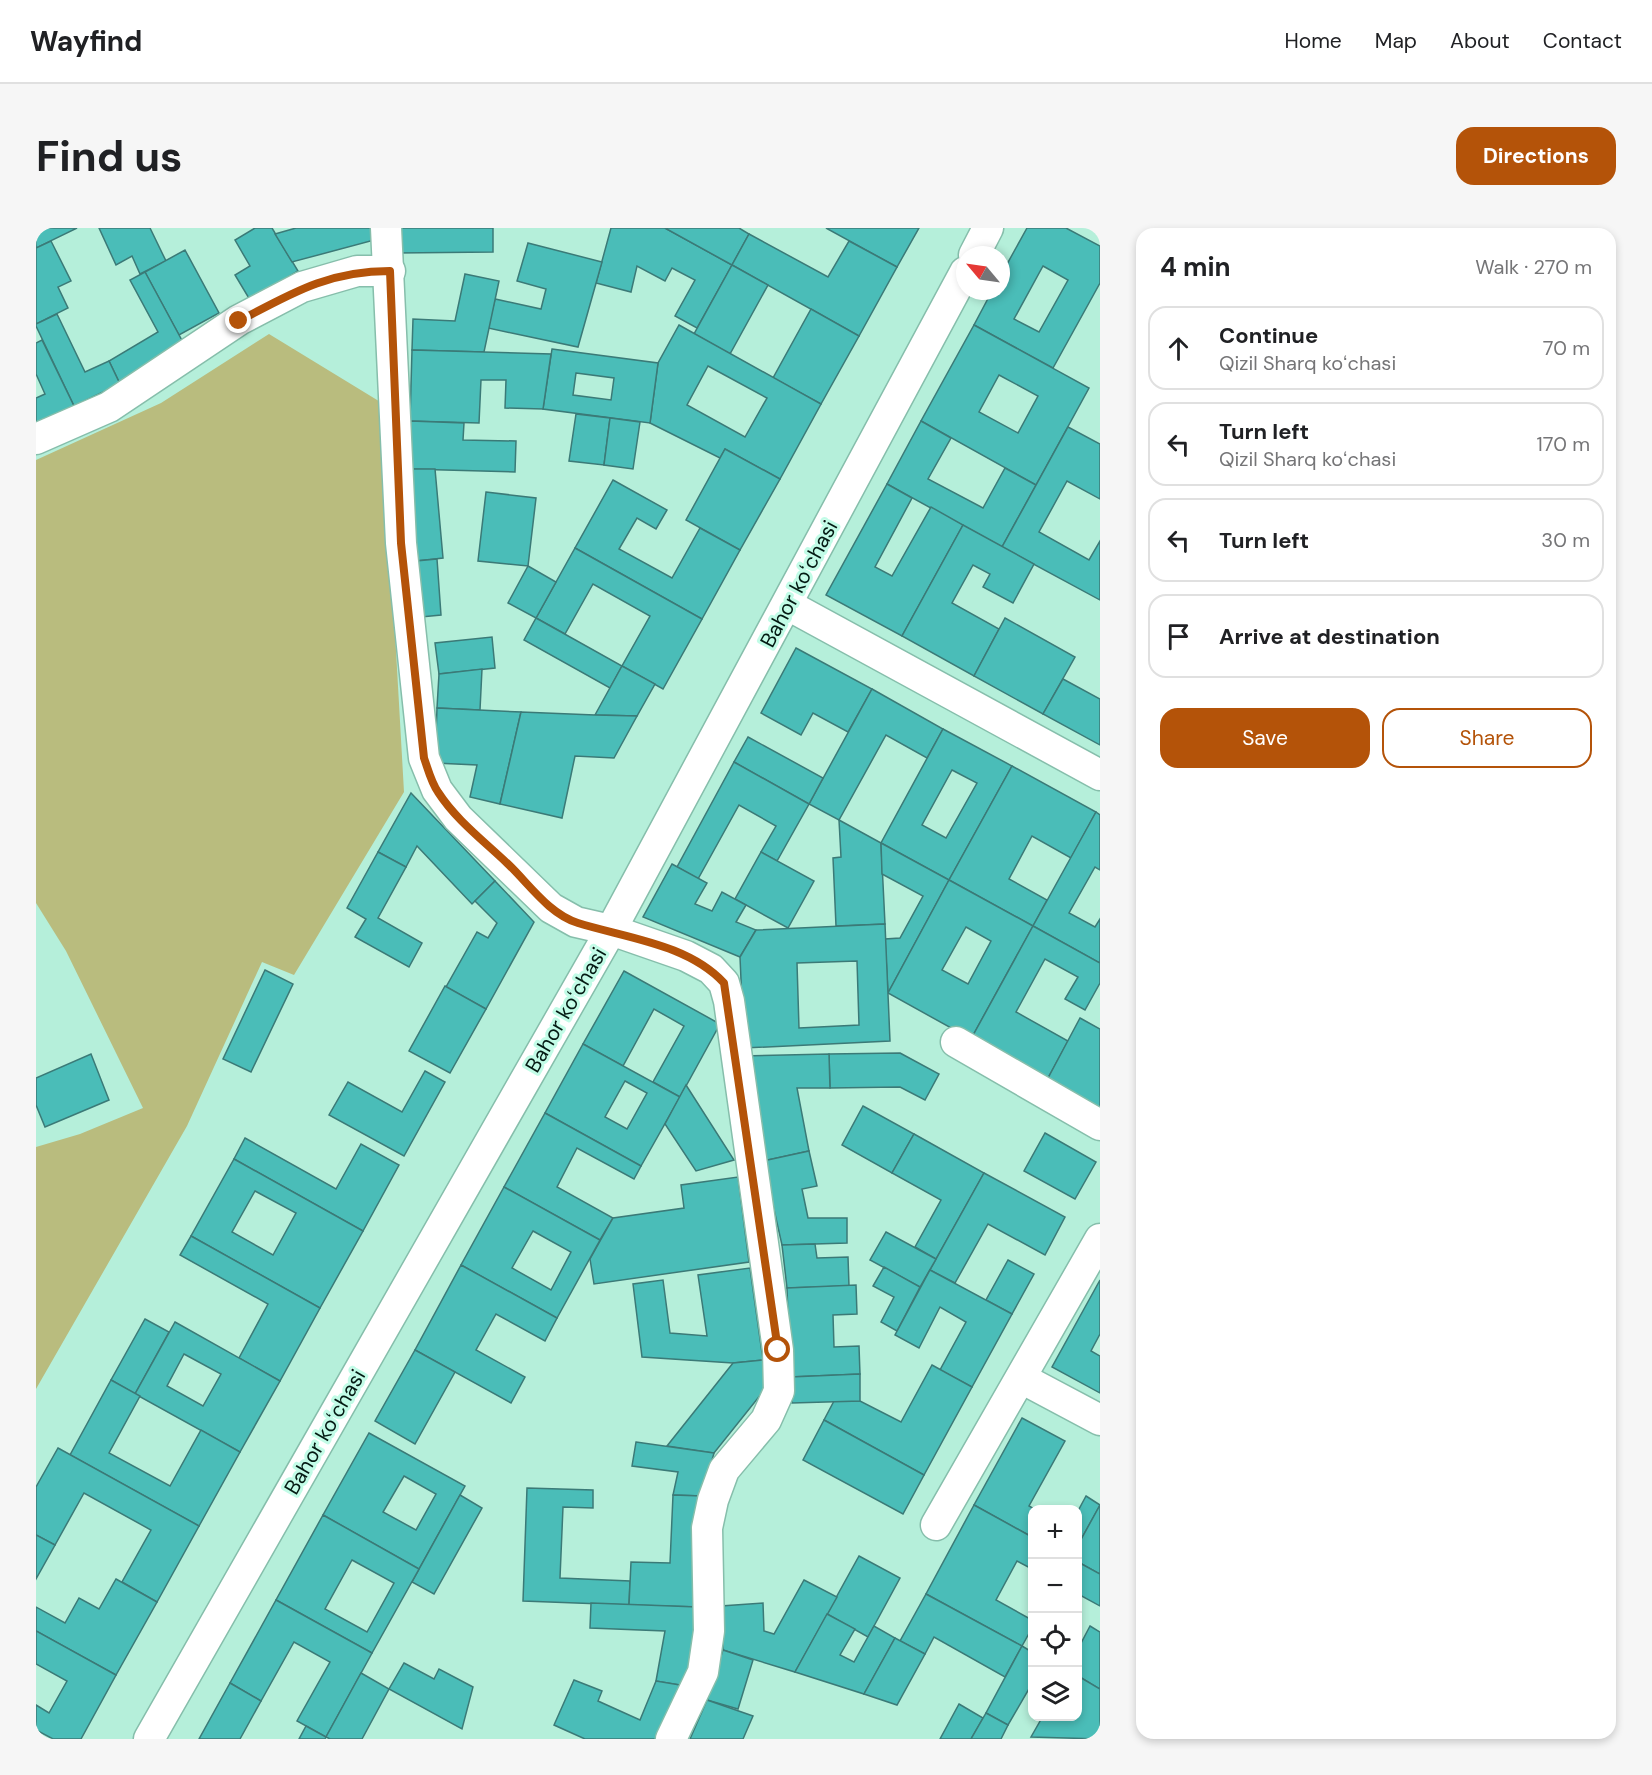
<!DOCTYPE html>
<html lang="en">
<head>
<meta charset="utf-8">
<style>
  :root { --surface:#fff; --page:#f6f6f6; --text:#202124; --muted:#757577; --line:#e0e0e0; --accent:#b45309 }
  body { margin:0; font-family:"DM Sans",sans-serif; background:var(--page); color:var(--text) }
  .controls { position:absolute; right:18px; bottom:18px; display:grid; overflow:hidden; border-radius:12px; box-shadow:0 3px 9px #0003 }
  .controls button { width:54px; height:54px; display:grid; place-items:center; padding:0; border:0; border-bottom:2px solid var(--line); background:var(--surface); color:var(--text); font:30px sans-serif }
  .compass { position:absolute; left:920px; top:18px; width:54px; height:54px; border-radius:50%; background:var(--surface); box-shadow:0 3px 9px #0003; rotate:299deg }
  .stop { position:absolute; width:18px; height:18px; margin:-14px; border:4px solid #b45309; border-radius:50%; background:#fff }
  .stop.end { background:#b45309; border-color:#fff; box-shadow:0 2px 6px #0008 }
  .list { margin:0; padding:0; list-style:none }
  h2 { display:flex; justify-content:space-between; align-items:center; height:78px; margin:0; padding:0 24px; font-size:26px }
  h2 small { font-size:20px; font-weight:400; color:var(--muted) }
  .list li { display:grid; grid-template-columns:39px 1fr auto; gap:18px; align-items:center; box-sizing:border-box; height:84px; margin:0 12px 12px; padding:0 12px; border:2px solid var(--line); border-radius:18px }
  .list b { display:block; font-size:22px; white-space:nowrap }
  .list p { margin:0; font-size:20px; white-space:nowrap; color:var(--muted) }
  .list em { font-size:20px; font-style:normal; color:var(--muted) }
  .actions { display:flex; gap:12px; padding:18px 24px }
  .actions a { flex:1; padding:14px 0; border:2px solid var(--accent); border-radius:18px; text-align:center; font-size:21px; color:var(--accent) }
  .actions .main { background:var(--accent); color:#fff }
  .icon { flex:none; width:33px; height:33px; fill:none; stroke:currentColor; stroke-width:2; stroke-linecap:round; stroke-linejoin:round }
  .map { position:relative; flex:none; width:1064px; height:1511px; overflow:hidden; border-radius:18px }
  header { display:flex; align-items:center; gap:36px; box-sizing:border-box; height:84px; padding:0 30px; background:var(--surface); border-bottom:2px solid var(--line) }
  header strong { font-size:28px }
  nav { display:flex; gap:33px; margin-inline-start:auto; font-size:21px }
  .intro { display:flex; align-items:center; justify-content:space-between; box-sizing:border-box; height:144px; padding:0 36px }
  h1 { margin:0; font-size:42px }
  .button { padding:15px 27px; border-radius:18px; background:var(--accent); color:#fff; font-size:21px; font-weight:700 }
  main { display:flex; gap:36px; padding:0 36px }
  aside { flex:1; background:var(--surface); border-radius:18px; box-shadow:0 3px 9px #0003 }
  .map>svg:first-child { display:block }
</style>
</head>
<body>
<header>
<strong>Wayfind</strong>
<nav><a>Home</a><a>Map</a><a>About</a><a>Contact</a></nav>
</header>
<div class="intro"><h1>Find us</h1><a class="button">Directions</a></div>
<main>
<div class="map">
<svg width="1064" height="1511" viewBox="0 0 1064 1511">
  <rect width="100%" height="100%" fill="#b5efda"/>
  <path fill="#b9bc7e" d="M233,106L346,175L368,564L258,747L226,734L151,898L0,1161V919L44,906L107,880L30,723L0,675V232L125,175Z"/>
  <g fill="#4abdb8" stroke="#3b7a77" stroke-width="1.5" fill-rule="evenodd">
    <path d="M0,0H41L0,20Z"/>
    <path d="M63,0H114L130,33L104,46L96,28L80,37Z"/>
    <path d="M219,0H236L262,43L214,72L199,47L214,38L199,12Z"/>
    <path d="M260,0H341L342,11L256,34L239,6Z"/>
    <path d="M361,0H457V24L361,25Z"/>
    <path d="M575,0H629L696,37L661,100L639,88L659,52L636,40L629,53L601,38L595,64L560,55Z"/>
    <path d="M629,0H703L713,6L696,37Z"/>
    <path d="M790,0H883L861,39Z"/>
    <path d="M991,0H1030L1064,18V55L1017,140L938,97L956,63H965V47ZM1007,38L1032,52L1003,104L978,91Z"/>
    <path d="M713,6L792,49L813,13L861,39L823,108L696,37Z"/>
    <path d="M15,13L35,53L22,59L32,80L0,96V20Z"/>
    <path d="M492,15L566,34L542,119L452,100L459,71L505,81L510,61L481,53Z"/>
    <path d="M149,22L183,85L143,107L109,44Z"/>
    <path d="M696,37L732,57L694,126L658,106Z"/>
    <path d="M109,44L149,118L84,156L73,133L122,104L94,52Z"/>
    <path d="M429,46L463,53L448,124L376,122L377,91L419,93Z"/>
    <path d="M775,81L823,108L785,176L737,150Z"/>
    <path d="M21,86L49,144L73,133L84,156L38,178L0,98V96Z"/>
    <path d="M643,97L785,176L744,251L689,221L684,230L614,195L622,135ZM672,138L731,170L709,209L651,177Z"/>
    <path d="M938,97L1053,160L1000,257L885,193ZM963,147L1002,168L982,205L943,184Z"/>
    <path d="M6,112L38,178L0,196V170L9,166L0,146V115Z"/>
    <path d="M516,121L622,135L614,195L507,181ZM540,145L578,150L575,172L537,167Z"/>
    <path d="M376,122L515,126L507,181L469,180L470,152H445L443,195L374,193Z"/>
    <path d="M540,186L574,190L568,237L533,233Z"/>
    <path d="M574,190L604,194L597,241L568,237Z"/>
    <path d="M374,193L428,195L427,212L480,213L479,244L372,241Z"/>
    <path d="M885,193L915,210L892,251L947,280L969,240L1000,257L966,319L851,256Z"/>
    <path d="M1032,199L1064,216V271L1031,253L1003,304L1053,332L1064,313V372L966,319Z"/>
    <path d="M689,221L744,251L704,322L650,292Z"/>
    <path d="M372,241H399L407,330L380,333Z"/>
    <path d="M577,252L631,282L620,301L601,290L583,321L636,350L664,300L704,322L666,391L539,320Z"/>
    <path d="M851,256L876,270L839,339L856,348L895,279L927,297L866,408L790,367Z"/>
    <path d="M450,264L500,270L492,338L442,333Z"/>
    <path d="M927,297L998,336L977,375L947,359L954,346L937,337L916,375L963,401L938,448L866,408Z"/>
    <path d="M539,320L666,391L627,461L586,438L614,388L557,356L529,406L500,390Z"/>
    <path d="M401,331L405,387L385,389L380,333Z"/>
    <path d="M492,338L520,354L500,390L472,375Z"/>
    <path d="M500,390L586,438L574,460L488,412Z"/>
    <path d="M969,390L1039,429L1007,486L938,448Z"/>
    <path d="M456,409L459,440L403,446L399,415Z"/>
    <path d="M760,420L836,461L812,504L777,485L765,507L725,485Z"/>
    <path d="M586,438L619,456L601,488L559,487Z"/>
    <path d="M446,441L444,482L401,480L403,446Z"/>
    <path d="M1027,451L1064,471V517L1007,486Z"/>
    <path d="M836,461L907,501L891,530L850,507L803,592L773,576Z"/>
    <path d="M401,480L485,484L464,576L434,569L441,537L399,535Z"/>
    <path d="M485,484L559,487L601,488L578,530L539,528L526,590L464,576Z"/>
    <path d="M907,501L976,538L913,652L845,615ZM916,542L941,555L910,610L886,597Z"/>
    <path d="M712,509L787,550L773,576L698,534Z"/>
    <path d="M698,534L773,576L741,633L725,624L740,598L703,577L662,651L641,639Z"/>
    <path d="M976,538L1060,584L1035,630L996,608L973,651L1011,672L997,698L913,652Z"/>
    <path d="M375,565L459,653L436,676L381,618L370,639L342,624Z"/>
    <path d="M1060,584L1064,587V642L1059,639L1033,685L1059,699L1064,691V735L997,698Z"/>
    <path d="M803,592L845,615L849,696L800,698L797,630L805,629Z"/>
    <path d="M845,615L913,652L852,765L849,711L864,710L887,668L846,646Z"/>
    <path d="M342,624L370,639L342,690L386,715L373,739L319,709L330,691L311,680Z"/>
    <path d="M725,624L778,653L752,700L699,671Z"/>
    <path d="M636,636L671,655L659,676L676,683L686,664L710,677L700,694L720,702L704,729L607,689Z"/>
    <path d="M913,652L997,698L935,811L852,765ZM930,699L955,713L932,756L906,742Z"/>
    <path d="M459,653L498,694L450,781L410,759L441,704L452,710L461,695L439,673Z"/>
    <path d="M849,696L854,813L708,820L704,729L720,702ZM821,733L823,797L763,800L761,735Z"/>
    <path d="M997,698L1064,735V755L1049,782L1029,771L1042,749L1009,731L980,784L1032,813L1011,852L935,811Z"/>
    <path d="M229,742L257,756L215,844L187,831Z"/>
    <path d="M588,743L684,796L644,869L617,854L648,798L618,781L587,838L547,816Z"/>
    <path d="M409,758L450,781L414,845L373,823Z"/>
    <path d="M1044,790L1064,801V881L1011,852Z"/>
    <path d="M547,816L644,869L605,938L509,885ZM589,853L611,865L591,901L569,889Z"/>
    <path d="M864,825L903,846L889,872L864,859L794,860L793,826Z"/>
    <path d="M55,826L73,872L9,899L0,877V850Z"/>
    <path d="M793,826L794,860H761L773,923L727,933L706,828Z"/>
    <path d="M389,843L409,854L368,928L293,887L312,854L366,884Z"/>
    <path d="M650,857L698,932L660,943L629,896Z"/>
    <path d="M827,878L878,906L856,945L806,917Z"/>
    <path d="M509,885L605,938L598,951L541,920L521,959L577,990L564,1012L468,959Z"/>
    <path d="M1009,905L1060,934L1039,971L988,943Z"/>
    <path d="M878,906L948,945L900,1031L879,1019L905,972L856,945Z"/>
    <path d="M209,910L300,961L325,916L363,937L327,1003L198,931Z"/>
    <path d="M773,923L781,958L766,961L772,990H811V1015L746,1017L727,933Z"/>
    <path d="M198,931L327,1003L284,1080L155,1008ZM219,963L260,985L237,1027L196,1004Z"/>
    <path d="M948,945L1029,989L1009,1027L952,996L919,1055L894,1042Z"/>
    <path d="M702,949L713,1034L558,1056L554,1031L577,990L648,980L645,957Z"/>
    <path d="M468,959L564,1012L521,1090L425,1037ZM497,1003L535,1024L515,1062L476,1040Z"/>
    <path d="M850,1004L900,1031L884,1059L834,1032Z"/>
    <path d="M155,1008L284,1080L244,1153L203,1130L232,1076L144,1027Z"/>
    <path d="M779,1016L781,1030L812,1029L813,1058L751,1060L746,1017Z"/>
    <path d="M972,1032L998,1046L976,1086L950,1072Z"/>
    <path d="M425,1037L521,1090L509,1113L460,1086L440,1122L489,1149L475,1175L379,1122Z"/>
    <path d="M848,1039L884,1059L861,1103L845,1094L858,1069L837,1058Z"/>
    <path d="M714,1040L727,1132L697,1135L606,1129L597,1056L627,1052L634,1105L671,1108L662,1047Z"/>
    <path d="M894,1042L976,1086L936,1159L904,1142L930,1094L904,1079L883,1120L859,1107Z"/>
    <path d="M1064,1052V1106L1055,1123L1064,1128V1165L1016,1139Z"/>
    <path d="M820,1057L821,1086L797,1087L798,1119L823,1118L824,1146L754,1149L751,1060Z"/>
    <path d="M109,1091L133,1104L99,1166L75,1152Z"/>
    <path d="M139,1094L244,1153L204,1224L99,1166ZM148,1126L185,1146L167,1178L131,1158Z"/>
    <path d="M379,1122L419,1144L379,1216L339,1193Z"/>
    <path d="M727,1132L730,1160L678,1225L631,1218L697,1135Z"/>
    <path d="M896,1137L936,1159L888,1247L788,1192L798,1173H824L865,1194Z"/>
    <path d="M824,1146V1173L756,1175L754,1149Z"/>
    <path d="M75,1152L104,1168L73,1225L134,1258L165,1202L204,1224L163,1298L34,1227Z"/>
    <path d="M986,1190L1029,1213L993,1278L1000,1282H996V1309L938,1277Z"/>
    <path d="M788,1192L888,1247L867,1286L767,1232Z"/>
    <path d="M333,1205L429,1258L383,1341L287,1287ZM368,1248L400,1266L380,1302L347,1284Z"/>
    <path d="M600,1214L678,1225L666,1268L637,1267L642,1244L596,1238Z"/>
    <path d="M22,1220L163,1298L121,1374L86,1354L115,1302L48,1265L19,1317L0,1307V1259Z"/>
    <path d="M491,1260L557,1262V1280L527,1279L524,1350L594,1353L593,1377L487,1373Z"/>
    <path d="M424,1267L446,1280L398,1366L376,1354Z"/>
    <path d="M637,1267L666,1268L662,1379L593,1377L595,1334L634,1335Z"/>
    <path d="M1050,1268L1064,1277L1042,1317V1283Z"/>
    <path d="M938,1277L996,1309V1341L981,1333L960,1372L996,1392V1400L986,1418L890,1366Z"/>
    <path d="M1064,1277V1346L1042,1334V1317Z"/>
    <path d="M287,1287L383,1341L336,1425L240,1372ZM316,1332L358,1355L331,1404L289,1381Z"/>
    <path d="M0,1307L19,1317L0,1351Z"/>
    <path d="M823,1328L864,1350L832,1409L791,1386Z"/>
    <path d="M1042,1334L1064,1346V1378L1042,1366Z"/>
    <path d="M80,1351L121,1374L80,1447L0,1403V1379L29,1395L43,1370L63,1381Z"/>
    <path d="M768,1352L801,1369L759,1444L687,1422L685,1378L727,1375L728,1403L738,1406Z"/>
    <path d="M890,1366L986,1418L969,1449L898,1409L889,1426L864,1413Z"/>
    <path d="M240,1372L336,1425L290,1509L261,1493L294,1434L258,1414L225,1473L194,1455Z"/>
    <path d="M555,1375L662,1379L650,1458L620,1453L629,1403L554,1400Z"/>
    <path d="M791,1386L819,1401L804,1427L818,1434L838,1398L859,1410L828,1466L759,1444Z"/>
    <path d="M1054,1398L1064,1404V1461L1042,1448V1421Z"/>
    <path d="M0,1403L80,1447L45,1511H17L0,1502V1477L13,1485L31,1453L0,1436Z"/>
    <path d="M859,1410L889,1426L861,1477L828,1466Z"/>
    <path d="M986,1418L996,1424V1460L994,1459L972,1497L950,1485Z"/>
    <path d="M687,1422L717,1432L702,1481L671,1472Z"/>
    <path d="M368,1435L398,1451L403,1441L437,1459L426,1501L353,1461Z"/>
    <path d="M325,1445L353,1461L326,1511H294L290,1509Z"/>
    <path d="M1042,1448L1064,1461V1511L995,1509L1007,1488H1042Z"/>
    <path d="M538,1452L566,1463L562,1473L604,1492L620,1453L650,1458L626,1511H549L518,1497Z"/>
    <path d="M194,1455L225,1473L204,1511H163Z"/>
    <path d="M671,1472L717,1488L707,1511H654Z"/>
    <path d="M923,1476L947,1490L935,1511H904Z"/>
    <path d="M950,1485L972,1497L965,1511H935Z"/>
    <path d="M270,1498L290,1509L289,1511H263Z"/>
  </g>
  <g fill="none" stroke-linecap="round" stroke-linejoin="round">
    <defs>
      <g id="minor">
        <path d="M350,0L365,315L388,530L401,562L422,590L515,680L540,694L575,702L650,728L675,741L688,755L693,773L742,1122L743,1163L730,1192L688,1242L677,1272L671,1300L673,1403L667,1444L635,1511"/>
        <path d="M938,27L952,0"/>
        <path d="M0,211L73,179L203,92L266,59L321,43H354"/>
        <path d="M752,377L1064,547"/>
        <path d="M920,814L1064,897"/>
        <path d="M985,1150L1064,1192"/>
        <path d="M900,1297L1064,1011"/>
        <path d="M113,1511L575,702L929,44"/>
      </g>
    </defs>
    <use href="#minor" stroke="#86beab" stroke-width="33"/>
    <use href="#minor" stroke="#fff" stroke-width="30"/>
  </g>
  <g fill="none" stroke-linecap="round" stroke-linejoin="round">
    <path stroke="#b45309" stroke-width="8" d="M203,93C256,65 292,43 354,43L365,315L388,530C392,541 395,554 402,564C420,592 448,613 472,636C493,656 513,686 542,695C590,710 652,716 688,755L742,1122"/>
  </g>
  <g text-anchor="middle" stroke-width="6" stroke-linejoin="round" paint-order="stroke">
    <g font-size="21" fill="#041a13" stroke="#c2fce7">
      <text transform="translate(763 356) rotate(-62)" y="7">Bahor koʻchasi</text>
      <text transform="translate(530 782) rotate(-60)" y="7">Bahor koʻchasi</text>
      <text transform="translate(289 1204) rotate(-60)" y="7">Bahor koʻchasi</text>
    </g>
  </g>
</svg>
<div class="controls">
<button>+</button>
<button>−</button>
<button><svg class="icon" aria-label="locate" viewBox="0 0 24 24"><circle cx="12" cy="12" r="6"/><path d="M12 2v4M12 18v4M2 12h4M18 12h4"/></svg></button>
<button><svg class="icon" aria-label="layers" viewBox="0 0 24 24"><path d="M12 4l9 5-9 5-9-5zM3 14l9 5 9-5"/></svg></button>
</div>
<svg class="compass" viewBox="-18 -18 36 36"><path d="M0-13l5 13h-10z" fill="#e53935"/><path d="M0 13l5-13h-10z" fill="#757577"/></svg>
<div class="stop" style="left:742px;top:1122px"></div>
<div class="stop end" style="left:203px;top:93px"></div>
</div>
<aside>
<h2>4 min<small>Walk · 270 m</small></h2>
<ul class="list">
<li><svg class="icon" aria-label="ahead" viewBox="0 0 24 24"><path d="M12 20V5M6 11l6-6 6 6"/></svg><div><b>Continue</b><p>Qizil Sharq koʻchasi</p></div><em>70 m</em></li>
<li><svg class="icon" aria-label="left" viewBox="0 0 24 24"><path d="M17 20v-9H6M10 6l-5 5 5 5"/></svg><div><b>Turn left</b><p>Qizil Sharq koʻchasi</p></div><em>170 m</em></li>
<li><svg class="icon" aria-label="left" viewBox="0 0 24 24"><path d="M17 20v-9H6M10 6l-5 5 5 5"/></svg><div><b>Turn left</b></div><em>30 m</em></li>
<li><svg class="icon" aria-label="arrive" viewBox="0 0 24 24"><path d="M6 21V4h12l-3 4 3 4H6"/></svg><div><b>Arrive at destination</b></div></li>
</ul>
<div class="actions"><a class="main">Save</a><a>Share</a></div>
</aside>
</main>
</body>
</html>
